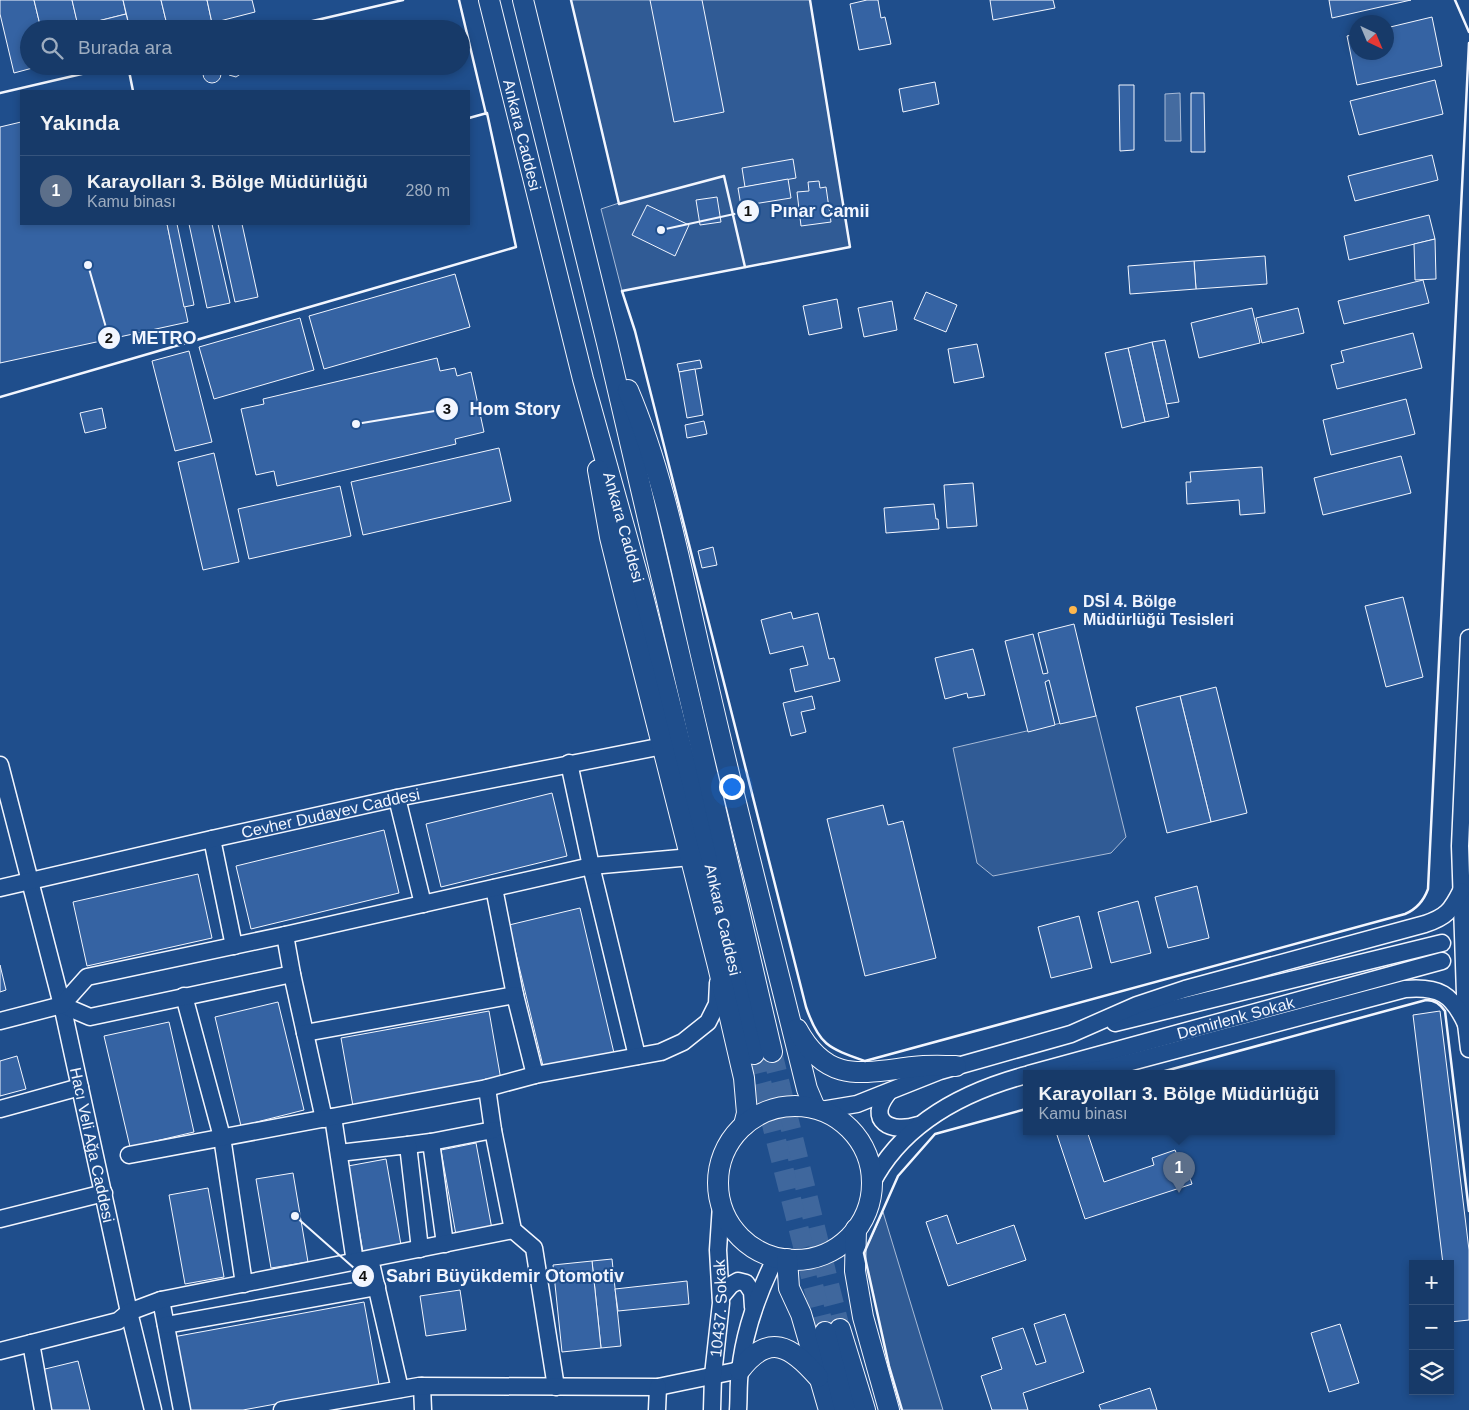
<!DOCTYPE html>
<html lang="tr">
<head>
<meta charset="utf-8">
<style>
  :root { --surface:#173a69; --page:#20416f; --text:#f1f3f6; --muted:#9eadc0; --line:#36547d; --accent:#ffb74d }
  body { margin:0; font-family:Helvetica,sans-serif; background:var(--page); color:var(--text) }
  .controls { position:absolute; right:15px; bottom:15px; display:grid; overflow:hidden; border-radius:0px; box-shadow:0 2px 8px #0003 }
  .controls button { width:45px; height:45px; display:grid; place-items:center; padding:0; border:0; border-bottom:1px solid var(--line); background:var(--surface); color:var(--text); font:25px sans-serif }
  .compass { position:absolute; left:1349px; top:15px; width:45px; height:45px; border-radius:50%; background:var(--surface); box-shadow:0 2px 8px #0003; rotate:136deg }
  .you { position:absolute; left:731px; top:786px; width:18px; height:18px; margin:-12px; border:4px solid #fff; border-radius:50%; background:#1a73e8; box-shadow:0 0 0 8px #1a73e833 }
  .badge { display:grid; place-items:center; width:32px; height:32px; border-radius:50%; background:var(--accent); color:#fff; font-size:16px; font-weight:700 }
  .pin { position:absolute; translate:-50% -41px; filter:drop-shadow(0 1px 2px #0008) }
  .pin::after { content:''; position:absolute; top:26px; width:18px; height:15px; background:inherit; clip-path:polygon(0 0,100% 0,50% 100%) }
  .popup { position:absolute; left:1023px; top:1070px; width:312px; height:65px; box-sizing:border-box; display:grid; place-content:center; border-radius:0px; background:var(--surface); filter:drop-shadow(0 1px 4px #0005); font-size:16px; white-space:nowrap; color:var(--muted) }
  .popup b { font-size:19px; color:var(--text) }
  .popup::after { content:''; position:absolute; left:50%; top:100%; margin-left:-10px; border:10px solid transparent; border-top-color:var(--surface) }
  .list { margin:0; padding:0; list-style:none }
  h2 { display:flex; justify-content:space-between; align-items:center; height:65px; margin:0; padding:0 20px; font-size:21px }
  h2 small { font-size:16px; font-weight:400; color:var(--muted) }
  .list li { display:grid; grid-template-columns:32px 1fr auto; gap:15px; align-items:center; box-sizing:border-box; height:70px; padding:0 20px; border-top:1px solid var(--line) }
  .list b { display:block; font-size:19px; white-space:nowrap }
  .list p { margin:0; font-size:16px; white-space:nowrap; color:var(--muted) }
  .list em { font-size:16px; font-style:normal; color:var(--muted) }
  .icon { flex:none; width:28px; height:28px; fill:none; stroke:currentColor; stroke-width:2; stroke-linecap:round; stroke-linejoin:round }
  .map { position:relative; flex:none; width:1469px; height:1410px; overflow:hidden }
  .search { position:absolute; background:var(--surface); box-shadow:0 2px 8px #0003; left:20px; top:20px; width:450px; height:55px; display:flex; align-items:center; gap:12px; box-sizing:border-box; padding:0 18px; border-radius:28px; color:var(--muted); font-size:19px }
  .panel { position:absolute; background:var(--surface); box-shadow:0 2px 8px #0003; left:20px; top:90px; width:450px; height:135px; border-radius:0px }
  .map>svg:first-child { display:block }
</style>
</head>
<body>
<div class="map">
<svg width="1469" height="1410" viewBox="0 0 1469 1410">
  <rect width="100%" height="100%" fill="#1f4e8c"/>
  <g fill="#305b95" stroke="#a8bbd7">
    <path d="M571,0H810L850,247L622,291L601,209L619,203Z"/>
    <path d="M1096,715L1126,837L1111,853L993,876L977,863L953,748Z"/>
    <path d="M883,1212L943,1410H902L889,1366L864,1253Z"/>
  </g>
  <path fill="#446ba0" stroke="#a8bbd7" d="M1180,93L1181,141H1165V94Z"/>
  <g fill="#3563a3" stroke="#f2f6ff">
    <path d="M0,0H34L41,29H29V66H40L14,73L0,14Z"/>
    <path d="M34,0H72L79,29H41Z"/>
    <path d="M72,0H123L126,14L78,26Z"/>
    <path d="M123,0H161L168,29H130Z"/>
    <path d="M161,0H207L212,23L191,29H168Z"/>
    <path d="M207,0H252L255,12L212,23Z"/>
    <path d="M650,0H702L724,112L674,122Z"/>
    <path d="M867,0H878L881,18L885,17L891,44L859,50L850,4Z"/>
    <path d="M990,0H1053L1055,8L993,20Z"/>
    <path d="M1329,0H1411L1332,18Z"/>
    <path d="M126,14L130,29H79L78,26Z"/>
    <path d="M1432,17L1442,66L1357,85L1347,36L1356,34V52H1386V28Z"/>
    <circle cx="212" cy="74" r="9"/>
    <path d="M244,66L242,73L236,77L229,75L225,69V66Z"/>
    <path d="M249,66H265L261,70L256,71Z"/>
    <path d="M290,66H306L307,69L291,73Z"/>
    <path d="M1435,80L1443,114L1359,135L1350,101Z"/>
    <path d="M935,82L939,104L903,112L899,89Z"/>
    <path d="M1119,85H1134V150L1120,151Z"/>
    <path d="M1191,93H1204L1205,152H1191Z"/>
    <path d="M21,122V224H167L188,322L0,363V127Z"/>
    <path d="M1432,155L1438,180L1355,201L1348,176Z"/>
    <path d="M793,159L796,178L745,187L742,168Z"/>
    <path d="M788,179L791,198L741,206L738,188Z"/>
    <path d="M819,181L820,188L826,187L831,222L801,226L797,192L809,191L808,182Z"/>
    <path d="M717,197L721,222L700,225L696,200Z"/>
    <path d="M647,205L689,225L675,256L632,235Z"/>
    <path d="M1429,215L1435,239L1349,260L1344,236Z"/>
    <path d="M167,224H177L194,305L184,307Z"/>
    <path d="M189,224H212L230,303L207,308Z"/>
    <path d="M218,224H242L258,297L235,302Z"/>
    <path d="M1435,239L1436,279L1415,280L1414,244Z"/>
    <path d="M1265,256L1267,284L1196,289L1194,261Z"/>
    <path d="M1194,261L1196,289L1130,294L1128,266Z"/>
    <path d="M455,274L470,327L324,369L309,316Z"/>
    <path d="M1423,280L1429,303L1344,324L1338,301Z"/>
    <path d="M926,292L957,305L946,332L914,319Z"/>
    <path d="M837,299L842,328L809,335L803,306Z"/>
    <path d="M892,301L897,330L864,337L858,308Z"/>
    <path d="M1252,308L1260,343L1199,358L1191,323Z"/>
    <path d="M1298,308L1304,333L1262,343L1256,318Z"/>
    <path d="M300,318L314,370L214,399L199,347Z"/>
    <path d="M1413,333L1422,368L1337,389L1331,365L1344,362L1341,351Z"/>
    <path d="M1165,340L1179,402L1166,404L1152,342Z"/>
    <path d="M1152,342L1169,417L1145,422L1128,348Z"/>
    <path d="M977,344L984,377L954,383L948,349Z"/>
    <path d="M1128,348L1145,422L1122,428L1105,353Z"/>
    <path d="M189,351L212,442L175,451L152,361Z"/>
    <path d="M437,358L440,371L455,368L457,376L471,372L484,432L455,439L456,444L277,486L274,471L256,475L241,409L264,404L263,399Z"/>
    <path d="M700,360L702,368L679,372L677,364Z"/>
    <path d="M695,369L703,415L687,418L679,372Z"/>
    <path d="M1406,399L1415,434L1331,455L1323,420Z"/>
    <path d="M102,408L106,428L85,433L80,413Z"/>
    <path d="M704,421L707,434L687,438L685,425Z"/>
    <path d="M499,448L511,501L363,535L351,482Z"/>
    <path d="M214,453L239,562L203,570L178,462Z"/>
    <path d="M1401,456L1411,493L1323,515L1314,478Z"/>
    <path d="M1262,467L1265,513L1240,515L1239,500L1187,504L1186,482H1191L1190,472Z"/>
    <path d="M973,483L977,526L947,528L944,485Z"/>
    <path d="M340,486L351,536L249,559L238,509Z"/>
    <path d="M934,504L936,519H938L939,529L886,533L884,508Z"/>
    <path d="M713,547L717,565L702,568L698,551Z"/>
    <path d="M1403,597L1423,677L1386,687L1365,606Z"/>
    <path d="M791,612L793,619L818,613L829,659L834,658L840,681L795,692L790,669L808,665L803,646L770,654L761,620Z"/>
    <path d="M1074,624L1096,716L1060,724L1049,680L1045,682L1055,725L1028,732L1005,641L1033,634L1043,674L1048,673L1038,633Z"/>
    <path d="M973,649L985,695L968,698L967,693L945,699L935,658Z"/>
    <path d="M1216,687L1247,813L1211,822L1180,696Z"/>
    <path d="M812,696L815,709L801,712L806,732L791,736L783,703Z"/>
    <path d="M1180,696L1211,822L1167,833L1136,707Z"/>
    <path d="M552,793L567,856L441,887L426,824Z"/>
    <path d="M883,805L888,825L903,821L936,958L865,976L827,819Z"/>
    <path d="M384,830L399,893L251,929L236,866Z"/>
    <path d="M198,874L212,938L87,966L73,902Z"/>
    <path d="M1197,886L1209,938L1168,948L1155,897Z"/>
    <path d="M1138,901L1151,953L1111,963L1098,912Z"/>
    <path d="M580,908L614,1053L544,1070L509,925Z"/>
    <path d="M1079,916L1092,968L1051,978L1038,927Z"/>
    <path d="M0,965L6,990L0,992Z"/>
    <path d="M278,1002L304,1110L241,1126L215,1017Z"/>
    <path d="M489,1011L501,1080L353,1106L341,1038Z"/>
    <path d="M1440,1011L1469,1250V1320L1450,1322V1264H1443L1413,1015Z"/>
    <path d="M169,1022L194,1132L130,1147L104,1036Z"/>
    <path d="M17,1056L26,1089L0,1096V1061Z"/>
    <path d="M1056,1132H1094L1088,1134L1104,1182L1154,1165L1152,1158L1175,1150L1178,1157L1183,1155L1192,1184L1085,1219Z"/>
    <path d="M476,1143L492,1229L456,1235L441,1150Z"/>
    <path d="M386,1159L401,1245L363,1252L348,1166Z"/>
    <path d="M293,1173L308,1262L271,1268L256,1179Z"/>
    <path d="M208,1188L224,1277L185,1284L169,1195Z"/>
    <path d="M947,1215L957,1244L1014,1225L1026,1260L948,1286L926,1222Z"/>
    <path d="M612,1259L621,1346L601,1348L592,1261Z"/>
    <path d="M592,1261L601,1348L562,1352L553,1265Z"/>
    <path d="M687,1281L689,1304L618,1311L615,1289Z"/>
    <path d="M460,1290L466,1330L426,1336L420,1296Z"/>
    <path d="M364,1302L379,1385L243,1410H186L173,1337Z"/>
    <path d="M1065,1314L1084,1372L1023,1393L1028,1410H992L981,1376L1002,1369L992,1338L1023,1328L1036,1365L1046,1362L1034,1324Z"/>
    <path d="M1340,1324L1359,1383L1329,1392L1311,1333Z"/>
    <path d="M78,1361L90,1410H50L41,1370Z"/>
    <path d="M1150,1388L1157,1410H1101L1099,1405Z"/>
  </g>
  <g fill="none" stroke-linecap="round" stroke-linejoin="round">
    <g stroke="#3f679d" stroke-width="20" stroke-dasharray="20 10" stroke-linecap="butt">
      <path d="M772,1052L840,1329"/>
      <path d="M754,1054L825,1332"/>
    </g>
    <defs>
      <g id="minor">
        <path d="M1469,638L1460,846L1466,1024L1469,1049"/>
        <path d="M569,763L591,866L637,1056"/>
        <path id="s1" d="M0,765L62,1005L129,1312L153,1410"/>
        <path d="M397,798L423,904"/>
        <path d="M212,839L234,946"/>
        <path id="s2" d="M0,888L212,839L397,798L663,746"/>
        <path d="M494,888L515,995L535,1075"/>
        <path d="M285,935L292,974L324,1119"/>
        <path d="M184,996L222,1137L244,1284"/>
        <path d="M62,1005L90,1017L292,974"/>
        <path d="M0,1021L62,1005L87,977L285,935L591,866L691,857"/>
        <path d="M1115,1023L1442,943"/>
        <path d="M305,1033L515,995"/>
        <path id="s3" d="M1029,1074L1442,961"/>
        <path d="M1072,1074L1116,1066L1405,989C1439,986 1452,994 1466,1024"/>
        <path d="M487,1088L493,1130L513,1230L534,1248L556,1387"/>
        <path d="M888,1093C866,1121 891,1134 918,1125"/>
        <path d="M0,1109L80,1087"/>
        <path d="M821,1110L857,1104L940,1071L1071,1034L1137,1005L1185,989L1425,924C1446,917 1451,911 1461,891"/>
        <path d="M333,1117L355,1262"/>
        <path d="M431,1142L493,1130"/>
        <path d="M408,1145L431,1142L445,1244"/>
        <path d="M339,1153L408,1145L420,1249"/>
        <path d="M129,1155L487,1088L535,1075L661,1052L683,1042L708,1022L717,1004L718,983"/>
        <path d="M872,1183C903,1123 963,1092 1026,1075"/>
        <path d="M0,1219L104,1193"/>
        <path d="M370,1259L400,1389"/>
        <path d="M721,1297L731,1285L738,1281L746,1283L752,1292L753,1307"/>
        <path d="M161,1300L182,1410"/>
        <path d="M166,1325L377,1287"/>
        <path d="M31,1343L43,1410"/>
        <path d="M0,1351L118,1321L129,1312L161,1300L513,1230"/>
        <path d="M422,1386L423,1410"/>
        <path d="M282,1410L419,1386L658,1387L740,1370"/>
        <path d="M657,1410L658,1387"/>
        <path id="s4" d="M712,1410L713,1375L721,1303L718,1250L721,1205"/>
        <path d="M738,1410C739,1397 738,1384 740,1371C744,1331 758,1293 776,1257"/>
      </g>
      <g id="major">
        <path id="s5" d="M489,0L583,379L641,588L709,858L754,1054"/>
        <path d="M523,0L607,343L772,1052"/>
        <path d="M628,390C668,484 684,587 708,685C739,820 774,954 807,1089L815,1108"/>
        <path d="M598,470L610,537L626,602L718,966L744,1078L747,1113L744,1125"/>
        <path d="M797,1029C827,1084 861,1073 913,1067C928,1065 942,1066 956,1066"/>
        <circle cx="795" cy="1183" r="77"/>
        <path d="M856,1229L855,1271L863,1317L889,1410"/>
        <path d="M787,1259L789,1288L801,1314L829,1410"/>
        <path d="M840,1329L865,1410"/>
        <path d="M825,1332L845,1410"/>
        <path d="M740,1370C769,1332 791,1346 818,1377"/>
      </g>
    </defs>
    <use href="#minor" stroke="#f2f6ff" stroke-width="19"/>
    <use href="#major" stroke="#f2f6ff" stroke-width="22"/>
    <use href="#minor" stroke="#1f4e8c" stroke-width="16"/>
    <use href="#major" stroke="#1f4e8c" stroke-width="20"/>
    <g stroke="#f2f6ff" stroke-width="2.5">
      <path d="M459,0L486,114"/>
      <path d="M571,0L619,204L724,176L745,267"/>
      <path d="M810,0L850,247L622,291L635,331L806,1007C819,1045 828,1048 865,1061L1405,914C1417,909 1424,900 1428,889L1469,43"/>
      <path d="M1455,0L1469,32"/>
      <path d="M278,29L403,0"/>
      <path d="M128,66L133,91"/>
      <path d="M0,93L116,66"/>
      <path d="M0,397L516,247L487,113L469,118"/>
      <path d="M1154,1074L1426,1000C1435,1000 1440,1004 1445,1011L1469,1211"/>
      <path d="M902,1410L889,1366L864,1253L898,1176L935,1134L1026,1109"/>
    </g>
  </g>
  <circle fill="#ffb74d" stroke="#1f4e8c" stroke-width="2" cx="1073" cy="610" r="5"/>
  <g text-anchor="middle" stroke-width="4" stroke-linejoin="round" paint-order="stroke">
    <g font-size="16" fill="#f2f6ff" stroke="#1f4e8c">
      <text dy="6" stroke="none"><textPath href="#s5" startOffset="139">Ankara Caddesi</textPath></text>
      <text dy="6" stroke="none"><textPath href="#s5" startOffset="544">Ankara Caddesi</textPath></text>
      <text dy="6" stroke="none"><textPath href="#s2" startOffset="339">Cevher Dudayev Caddesi</textPath></text>
      <text dy="6" stroke="none"><textPath href="#s5" startOffset="949">Ankara Caddesi</textPath></text>
      <text dy="6" stroke="none"><textPath href="#s3" startOffset="214">Demirlenk Sokak</textPath></text>
      <text dy="6" stroke="none"><textPath href="#s1" startOffset="391">Hacı Veli Ağa Caddesi</textPath></text>
      <text dy="6" stroke="none"><textPath href="#s4" startOffset="102">10437. Sokak</textPath></text>
    </g>
    <g font-size="16" font-weight="bold" fill="#f2f6ff" stroke="#1f4e8c" text-anchor="start">
      <text x="1083" y="607">DSİ 4. Bölge<tspan x="1083" dy="18">Müdürlüğü Tesisleri</tspan></text>
    </g>
  </g>
  <path fill="none" stroke="#f2f6ff" stroke-width="2" d="M661 230L748 211M88 265L109 338M356 424L447 409M295 1216L363 1276"/>
  <g fill="#f2f6ff" stroke="#1f4e8c" stroke-width="2">
    <circle cx="661" cy="230" r="5"/>
    <circle cx="88" cy="265" r="5"/>
    <circle cx="356" cy="424" r="5"/>
    <circle cx="295" cy="1216" r="5"/>
    <circle cx="748" cy="211" r="12"/>
    <circle cx="109" cy="338" r="12"/>
    <circle cx="447" cy="409" r="12"/>
    <circle cx="363" cy="1276" r="12"/>
  </g>
  <g font-size="15" text-anchor="middle" font-weight="bold" fill="#111">
    <text x="748" y="216">1</text>
    <text x="109" y="343">2</text>
    <text x="447" y="414">3</text>
    <text x="363" y="1281">4</text>
  </g>
  <g font-size="18" text-anchor="middle" font-weight="bold" fill="#f2f6ff" stroke="#1f4e8c" stroke-width="4" stroke-linejoin="round" paint-order="stroke">
    <text x="820" y="217">Pınar Camii</text>
    <text x="164" y="344">METRO</text>
    <text x="515" y="415">Hom Story</text>
    <text x="505" y="1282">Sabri Büyükdemir Otomotiv</text>
  </g>
</svg>
<div class="controls">
<button>+</button>
<button>−</button>
<button><svg class="icon" aria-label="layers" viewBox="0 0 24 24"><path d="M12 4l9 5-9 5-9-5zM3 14l9 5 9-5"/></svg></button>
</div>
<svg class="compass" viewBox="-18 -18 36 36"><path d="M0-13l5 13h-10z" fill="#e53935"/><path d="M0 13l5-13h-10z" fill="#9eadc0"/></svg>
<div class="you"></div>
<div class="pin badge" style="left:1179px;top:1193px;background:#5c6f8a">1</div>
<div class="popup"><b>Karayolları 3. Bölge Müdürlüğü</b>Kamu binası</div>
<div class="search"><svg class="icon" aria-label="search" viewBox="0 0 24 24"><circle cx="10" cy="10" r="6"/><path d="M15 15l6 6"/></svg>Burada ara</div>
<section class="panel">
<h2>Yakında<small></small></h2>
<ul class="list">
<li><span class="badge" style="background:#5c6f8a">1</span><div><b>Karayolları 3. Bölge Müdürlüğü</b><p>Kamu binası</p></div><em>280 m</em></li>
</ul>
</section>
</div>
</body>
</html>
